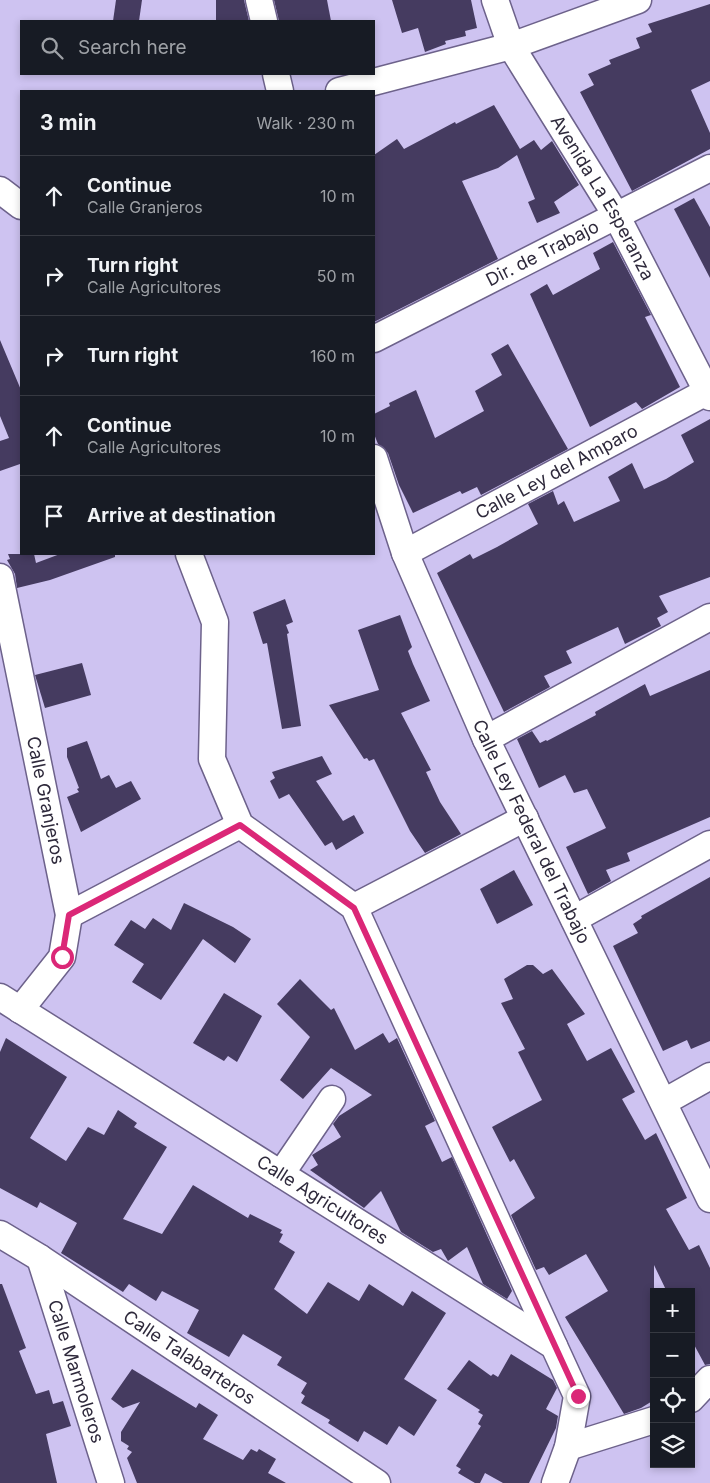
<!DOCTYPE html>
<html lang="en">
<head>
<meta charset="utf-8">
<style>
  :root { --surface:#171b24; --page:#242831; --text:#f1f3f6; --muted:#9ea1a6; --line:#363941 }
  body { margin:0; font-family:Inter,sans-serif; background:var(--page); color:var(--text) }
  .controls { position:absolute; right:15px; bottom:15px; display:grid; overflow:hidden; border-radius:0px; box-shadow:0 2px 8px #0003 }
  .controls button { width:45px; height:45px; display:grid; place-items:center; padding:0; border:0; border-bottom:1px solid var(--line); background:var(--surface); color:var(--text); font:25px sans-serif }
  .stop { position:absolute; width:15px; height:15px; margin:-11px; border:4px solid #db2777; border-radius:50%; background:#fff }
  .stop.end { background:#db2777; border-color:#fff; box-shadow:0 1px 5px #0008 }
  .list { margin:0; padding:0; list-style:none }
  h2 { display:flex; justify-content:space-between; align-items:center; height:65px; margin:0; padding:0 20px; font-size:21px }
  h2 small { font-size:16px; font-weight:400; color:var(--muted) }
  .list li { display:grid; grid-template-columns:32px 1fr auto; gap:15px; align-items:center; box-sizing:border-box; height:80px; padding:0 20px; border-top:1px solid var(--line) }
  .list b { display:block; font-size:19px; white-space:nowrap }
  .list p { margin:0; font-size:16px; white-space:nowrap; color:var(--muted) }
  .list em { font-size:16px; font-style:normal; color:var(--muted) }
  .icon { flex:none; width:28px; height:28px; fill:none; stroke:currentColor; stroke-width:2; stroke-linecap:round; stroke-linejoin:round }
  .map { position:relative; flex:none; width:710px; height:1483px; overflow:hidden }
  .search { position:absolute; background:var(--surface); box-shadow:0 2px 8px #0003; left:20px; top:20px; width:355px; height:55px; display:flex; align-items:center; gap:12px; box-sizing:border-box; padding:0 18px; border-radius:0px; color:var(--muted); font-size:19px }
  .panel { position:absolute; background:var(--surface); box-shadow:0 2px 8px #0003; left:20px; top:90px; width:355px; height:465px; border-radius:0px }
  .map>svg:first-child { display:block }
</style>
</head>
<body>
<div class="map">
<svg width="710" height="1483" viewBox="0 0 710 1483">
  <rect width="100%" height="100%" fill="#cec3f1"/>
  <g fill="#453b60">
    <path d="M116,0H142L139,21H113Z"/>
    <path d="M216,0H244L249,21H216Z"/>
    <path d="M274,0H327L331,21H279Z"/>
    <path d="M392,0H471L477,28L465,31L466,36L445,41L446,44L425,52L418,28L402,33Z"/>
    <path d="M710,4V81L691,90L710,133V149L632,191L580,92L594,85L588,74L611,64L609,60L640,48L636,38L652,32L648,24Z"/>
    <path d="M494,105L520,149L534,140L541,150L552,141L579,185L554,202L560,213L537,223L528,202L535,199L517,155L498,168L462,181L498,259L374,322V155L397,139L404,149L455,122L456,124Z"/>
    <path d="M694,198L710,227V278L674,209Z"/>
    <path d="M613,242L651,315L645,317L680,387L642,409L636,402L590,427L530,294L547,284L553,295L600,269L593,253Z"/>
    <path d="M0,340L21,390V466L20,464L0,471V441L9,438L0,416Z"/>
    <path d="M508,344L568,449L481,495L477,487L462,494L460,491L413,513L399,485L388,453L378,444L374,434V414L390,406L389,403L416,390L435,438L484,411L475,391L502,375L491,354Z"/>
    <path d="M710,419V577L659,596L668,612L657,618L661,626L625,644L618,627L566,651L572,663L544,676L550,687L504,712L437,573L470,554L473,559L497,547L538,524L528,504L553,491L558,505L564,501L574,522L620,501L608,477L632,463L644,489L666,479L694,462L681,435Z"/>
    <path d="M8,554H34L36,563L60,554H115V557L50,580L17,588L15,574L7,560L10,559Z"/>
    <path d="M285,599L293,622L286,625L289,633L287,634L301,726L282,729L267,643L263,644L253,612Z"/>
    <path d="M400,615L412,647L408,651L413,664L430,701L401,713L431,770L426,772L440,802L461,834L425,853L410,831L374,759L369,761L367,758L364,759L329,705L379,690L358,630Z"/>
    <path d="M82,663L91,695L45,708L35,675Z"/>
    <path d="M710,670V817L627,853L630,861L606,870L611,881L588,894L566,847L606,828L587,789L574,793L565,775L539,788L517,739L532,731L540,743L546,740L547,741L596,715L595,712L645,684L650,696Z"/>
    <path d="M87,741L101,779L109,775L116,788L131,781L141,799L81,832L67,797L79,792L77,789L79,788L67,757V748Z"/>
    <path d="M322,756L332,774L316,781L343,821L354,815L364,833L336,850L332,842L325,846L289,794L279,799L270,781L275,778L272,772Z"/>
    <path d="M514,870L533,905L497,924L480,889Z"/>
    <path d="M710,877V1041L691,1049L687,1040L663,1051L613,946L638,933L633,924L642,918L641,916Z"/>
    <path d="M184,903L233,927L251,939L235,963L203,939L161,1000L132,982L144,964L114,945L131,920L145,929L153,918L171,930Z"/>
    <path d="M527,965H533L543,974L552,969L585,1014L567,1024L587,1061L611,1048L635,1092L622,1099L645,1140L656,1133L687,1198L666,1209L689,1250L699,1245L710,1268V1364L705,1365L691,1339V1292H667L654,1265V1400L641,1408L624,1414L565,1317L608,1291L586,1254L549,1275L544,1267L536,1270L511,1215L535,1198L514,1159L510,1162L492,1127L542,1100L518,1052L525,1049L501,1003L513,999L504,979Z"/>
    <path d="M300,979L331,1010L334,1008L355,1050L383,1033L389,1043L397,1038L435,1121L425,1126L442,1162L452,1157L512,1291L507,1299L483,1284L467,1247L448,1261L441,1249L433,1252L401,1232L381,1191L364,1208L310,1170L318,1165L312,1155L341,1137L333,1124L339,1116L372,1095L331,1068L303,1099L280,1080L310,1037L277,1004Z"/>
    <path d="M224,993L262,1016L237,1062L228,1056L224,1061L193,1043Z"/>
    <path d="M6,1038L67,1077L30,1138L66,1161L88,1127L104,1135L118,1110L137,1123L134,1127L167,1147L123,1219L162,1234L193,1185L248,1218L250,1214L282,1230L280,1233L283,1234L279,1242L295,1252L274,1289L307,1314L328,1282L359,1301L369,1284L403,1306L412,1291L446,1313L404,1379L437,1400L414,1436L399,1426L387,1445L364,1431L358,1442L328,1423L330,1420L301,1403L305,1396L301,1393L307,1383L277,1365L282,1357L243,1334L229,1357L187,1333L199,1310L162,1291L156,1301L129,1284L123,1292L61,1253L77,1223L40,1202L37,1208L0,1188V1052Z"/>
    <path d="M0,1284H2L26,1348L19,1351L36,1394L49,1390L53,1404L63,1401L71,1426L46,1434L57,1483H0Z"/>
    <path d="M511,1354L553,1380L557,1388L546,1409L558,1416L556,1428L529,1483H503L485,1473L480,1483H475L458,1473L461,1469L456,1466L481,1426L478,1424L483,1415L478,1412L480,1410L447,1389L469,1360L491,1376L493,1374L498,1377Z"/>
    <path d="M132,1369L196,1408L199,1403L218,1415L203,1439L243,1460L251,1449L257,1452L259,1449L276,1459L268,1473L286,1483H137L127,1458L132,1452L127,1449L129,1446L121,1441V1432L140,1402L123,1408L111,1399Z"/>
  </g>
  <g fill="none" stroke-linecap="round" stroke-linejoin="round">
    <defs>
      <g id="minor">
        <path d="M259,0L264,21"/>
        <path id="s1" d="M495,0L511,46L616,215L710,397"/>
        <path d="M276,74L280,91"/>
        <path d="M339,91L511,46L638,0"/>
        <path d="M0,190L21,206"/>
        <path id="s2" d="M374,339L710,168"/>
        <path id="s3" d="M374,458L405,553L486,739L710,1199"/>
        <path id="s4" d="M405,553L710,390"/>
        <path d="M189,554L215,622L212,759L240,825L354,907L554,1346"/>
        <path id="s5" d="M0,577L69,915L62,957L20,1010"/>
        <path d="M486,739L710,617"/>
        <path d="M354,907L525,818"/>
        <path d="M69,915L240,825"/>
        <path d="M574,919L710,844"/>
        <path id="s6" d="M0,997L554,1346L577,1396L568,1447L555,1483"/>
        <path d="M664,1102L710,1076"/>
        <path d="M281,1174L332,1099"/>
        <path id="s7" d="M0,1234L40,1258L377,1483"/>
        <path id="s8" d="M40,1258L111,1483"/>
        <path d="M691,1399L710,1379"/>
        <path d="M568,1447L654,1420"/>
      </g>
    </defs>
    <use href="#minor" stroke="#6d628b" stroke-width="29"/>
    <use href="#minor" stroke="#fff" stroke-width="26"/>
  </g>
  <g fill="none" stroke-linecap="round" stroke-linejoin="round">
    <path stroke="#db2777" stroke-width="6" d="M62,957L69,915L240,825L354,908L578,1396"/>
  </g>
  <g text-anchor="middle" stroke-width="5" stroke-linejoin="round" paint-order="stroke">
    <g font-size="18" fill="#2e293b" stroke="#dbd0ff">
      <text dy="6" stroke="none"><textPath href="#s1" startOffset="226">Avenida La Esperanza</textPath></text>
      <text dy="6" stroke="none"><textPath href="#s2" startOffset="189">Dir. de Trabajo</textPath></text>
      <text dy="6" stroke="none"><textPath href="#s4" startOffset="172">Calle Ley del Amparo</textPath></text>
      <text dy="6" stroke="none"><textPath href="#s5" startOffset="228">Calle Granjeros</textPath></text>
      <text dy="6" stroke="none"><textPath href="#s3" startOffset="406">Calle Ley Federal del Trabajo</textPath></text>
      <text dy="6" stroke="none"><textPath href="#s6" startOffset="381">Calle Agricultores</textPath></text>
      <text dy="6" stroke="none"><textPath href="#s7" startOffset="226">Calle Talabarteros</textPath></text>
      <text dy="6" stroke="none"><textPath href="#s8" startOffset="119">Calle Marmoleros</textPath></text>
    </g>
  </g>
</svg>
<div class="controls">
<button>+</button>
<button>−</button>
<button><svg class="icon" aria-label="locate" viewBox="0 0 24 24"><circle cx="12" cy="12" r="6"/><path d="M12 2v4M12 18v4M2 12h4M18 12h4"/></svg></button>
<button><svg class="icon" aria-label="layers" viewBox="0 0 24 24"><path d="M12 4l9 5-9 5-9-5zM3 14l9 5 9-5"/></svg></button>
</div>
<div class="stop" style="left:62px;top:957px"></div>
<div class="stop end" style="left:578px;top:1396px"></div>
<div class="search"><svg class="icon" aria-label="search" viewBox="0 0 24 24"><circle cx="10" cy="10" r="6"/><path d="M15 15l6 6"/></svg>Search here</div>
<section class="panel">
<h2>3 min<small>Walk · 230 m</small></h2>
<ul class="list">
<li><svg class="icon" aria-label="ahead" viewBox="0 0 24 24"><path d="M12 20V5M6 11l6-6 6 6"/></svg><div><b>Continue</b><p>Calle Granjeros</p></div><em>10 m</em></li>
<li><svg class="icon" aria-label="right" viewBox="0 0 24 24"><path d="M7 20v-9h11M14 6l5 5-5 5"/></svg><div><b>Turn right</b><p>Calle Agricultores</p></div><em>50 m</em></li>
<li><svg class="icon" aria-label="right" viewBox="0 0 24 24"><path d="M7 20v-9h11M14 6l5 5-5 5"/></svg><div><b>Turn right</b></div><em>160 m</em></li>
<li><svg class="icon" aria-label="ahead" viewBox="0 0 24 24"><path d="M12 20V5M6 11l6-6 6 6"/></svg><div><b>Continue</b><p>Calle Agricultores</p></div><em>10 m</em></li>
<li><svg class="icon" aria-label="arrive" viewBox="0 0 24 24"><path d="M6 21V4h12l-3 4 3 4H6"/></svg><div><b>Arrive at destination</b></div></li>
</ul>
</section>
</div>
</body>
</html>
